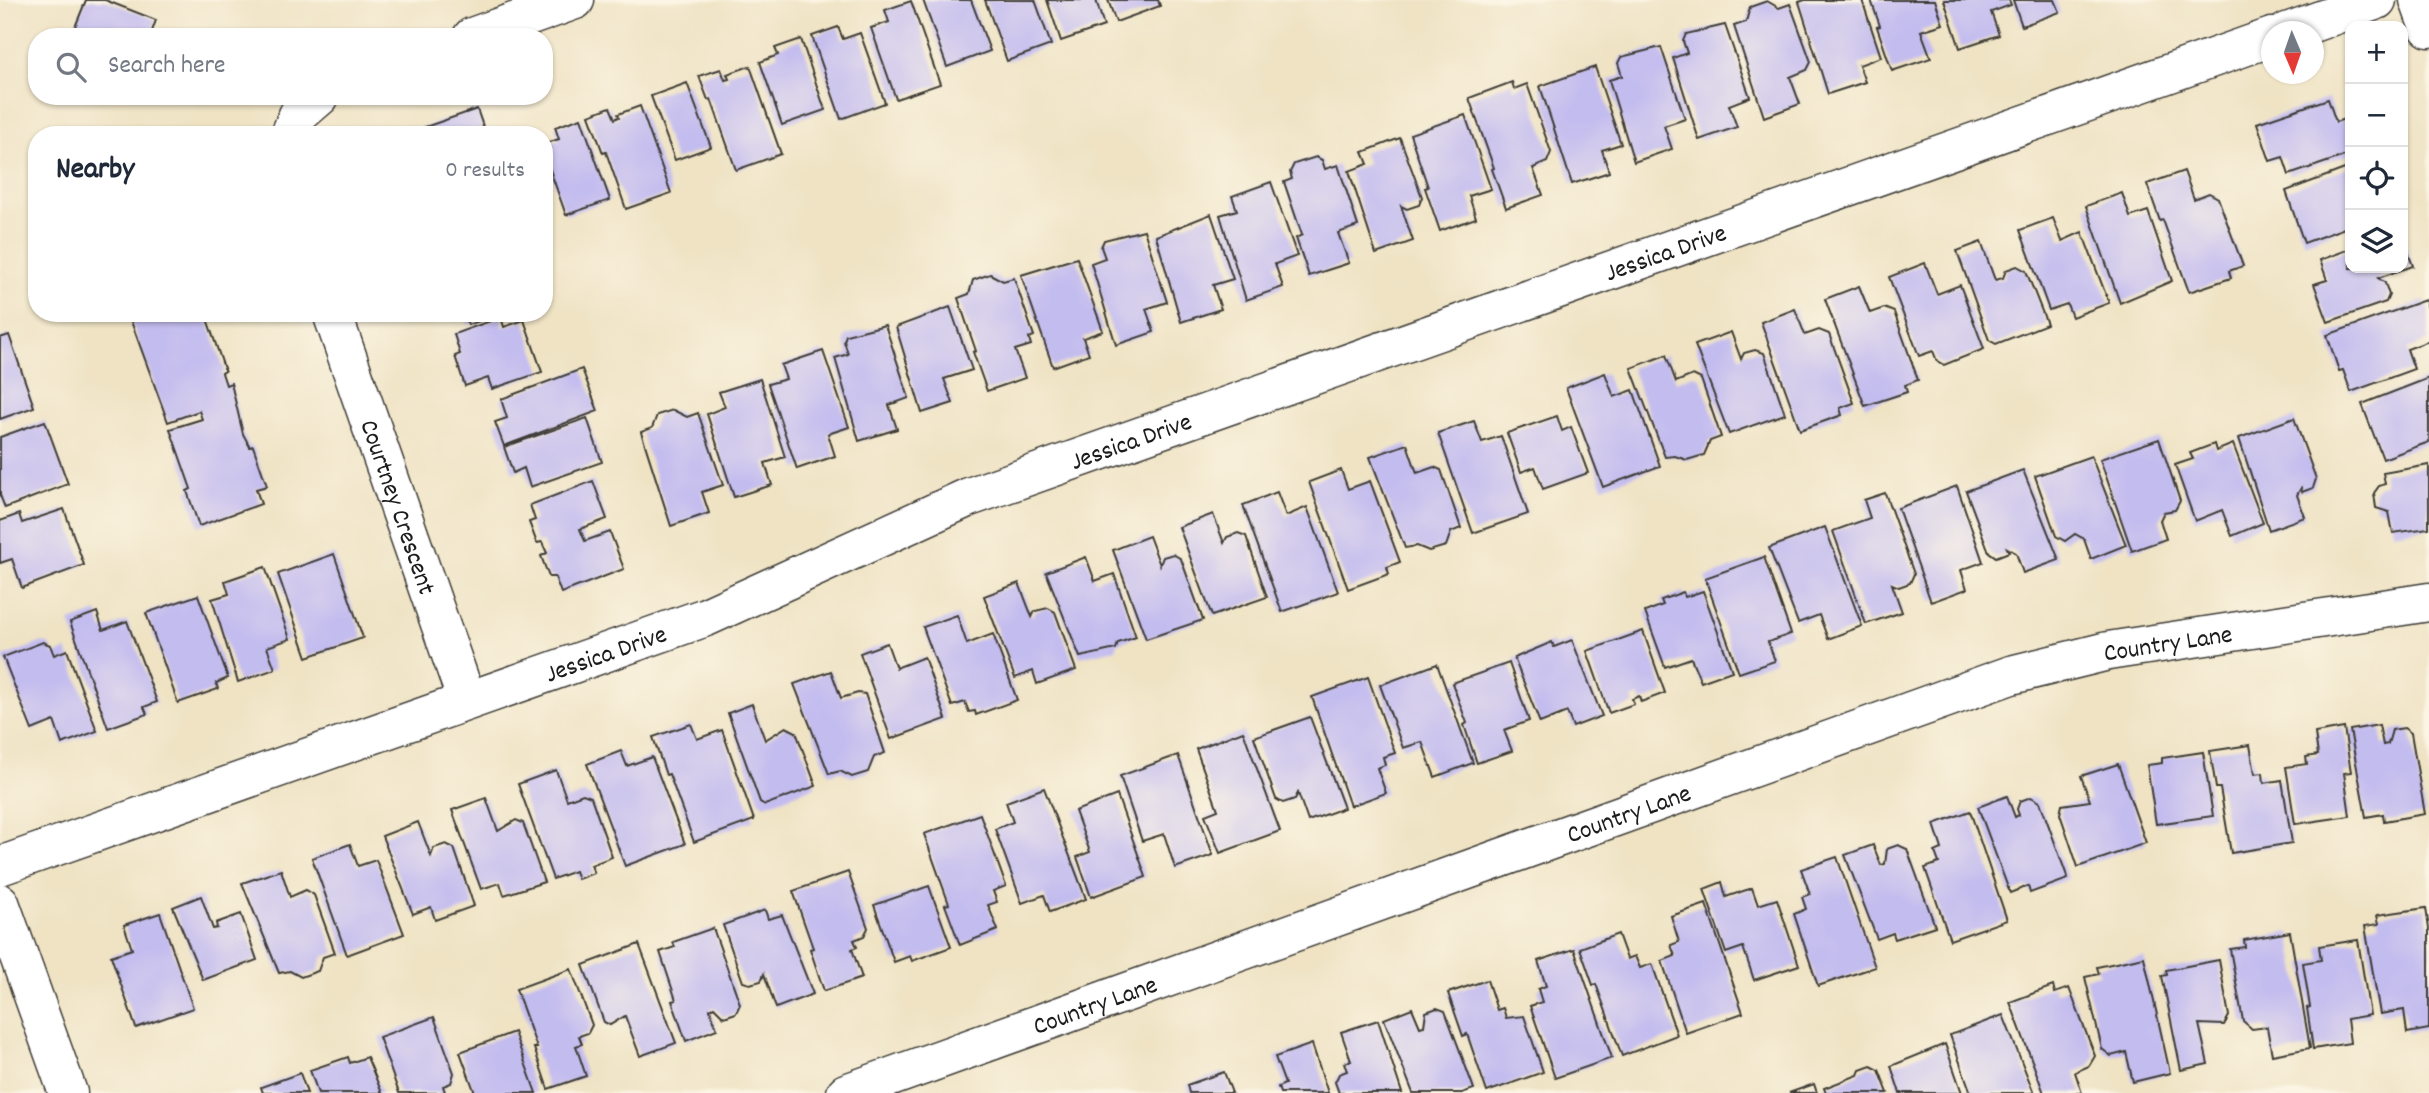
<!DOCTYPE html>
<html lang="en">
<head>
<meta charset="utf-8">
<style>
  :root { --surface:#fff; --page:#f6f6f7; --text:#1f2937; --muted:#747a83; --line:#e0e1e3 }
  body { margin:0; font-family:Dekko,sans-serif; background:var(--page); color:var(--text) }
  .controls { position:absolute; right:21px; top:21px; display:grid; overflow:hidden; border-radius:14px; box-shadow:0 2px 5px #0004 }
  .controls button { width:63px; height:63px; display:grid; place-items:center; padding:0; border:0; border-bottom:2px solid var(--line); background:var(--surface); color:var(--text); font:35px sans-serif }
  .compass { position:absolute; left:2261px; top:21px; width:63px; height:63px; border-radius:50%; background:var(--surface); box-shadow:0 2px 5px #0004; rotate:178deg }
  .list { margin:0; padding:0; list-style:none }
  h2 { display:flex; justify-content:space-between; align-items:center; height:91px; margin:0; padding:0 28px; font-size:30px }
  h2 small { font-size:23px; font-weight:400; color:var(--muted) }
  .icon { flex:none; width:38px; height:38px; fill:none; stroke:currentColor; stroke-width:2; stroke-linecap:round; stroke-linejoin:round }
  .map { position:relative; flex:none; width:2429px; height:1093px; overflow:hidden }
  .search { position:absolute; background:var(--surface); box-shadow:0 2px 5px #0004; left:28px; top:28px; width:525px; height:77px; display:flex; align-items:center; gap:18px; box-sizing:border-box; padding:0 24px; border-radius:28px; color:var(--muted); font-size:26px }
  .panel { position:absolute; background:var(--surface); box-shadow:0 2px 5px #0004; left:28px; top:126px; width:525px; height:196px; border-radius:28px }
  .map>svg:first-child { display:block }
</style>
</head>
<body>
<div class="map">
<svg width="2429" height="1093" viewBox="0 0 2429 1093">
  <rect width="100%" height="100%" fill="#fcf5e5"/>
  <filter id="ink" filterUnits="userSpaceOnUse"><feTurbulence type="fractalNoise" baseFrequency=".0143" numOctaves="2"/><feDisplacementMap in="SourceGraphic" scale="14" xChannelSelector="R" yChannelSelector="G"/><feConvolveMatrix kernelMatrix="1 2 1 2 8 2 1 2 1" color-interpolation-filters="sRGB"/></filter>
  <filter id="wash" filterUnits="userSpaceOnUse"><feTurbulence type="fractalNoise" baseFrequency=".00686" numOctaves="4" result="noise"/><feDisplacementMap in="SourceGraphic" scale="28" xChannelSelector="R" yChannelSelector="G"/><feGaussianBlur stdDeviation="1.57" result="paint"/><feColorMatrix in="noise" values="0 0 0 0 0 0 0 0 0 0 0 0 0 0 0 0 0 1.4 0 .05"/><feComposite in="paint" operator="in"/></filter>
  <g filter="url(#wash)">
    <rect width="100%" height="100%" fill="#efe3c4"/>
    <g id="blocks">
      <g fill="#c3bcef">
        <path d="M86,0H105L156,20L150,37H71Z"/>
        <path d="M923,0H971L990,51L947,67Z"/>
        <path d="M985,0H1035L1051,45L1007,61Z"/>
        <path d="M1047,0H1096L1104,26L1061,41Z"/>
        <path d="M1108,0H1158L1160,6L1116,22Z"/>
        <path d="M1805,0H1862L1881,57L1859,65L1865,82L1828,94L1799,2Z"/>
        <path d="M1871,0H1935L1943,24L1921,31L1931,58L1892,71L1877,27L1880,26Z"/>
        <path d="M1944,0H2009L2011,5L1991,12L1999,35L1960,48Z"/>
        <path d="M2013,0H2055L2060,12L2022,26Z"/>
        <path d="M911,1L940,84L896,99L871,28L889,22L885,10Z"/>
        <path d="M1767,1L1779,8L1790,4L1811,62L1807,70L1790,77L1800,104L1764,117L1734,26L1746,22L1750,7Z"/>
        <path d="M1725,25L1750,97L1729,105L1737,127L1699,140L1673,58L1687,53L1683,41L1686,34Z"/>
        <path d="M838,27L843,39L860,33L885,103L841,119L812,36Z"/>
        <path d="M801,39L825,110L782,125L760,62L778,55L775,48Z"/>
        <path d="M1661,47L1685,119L1664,126L1672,149L1634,162L1609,80L1622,76L1618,63L1621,57Z"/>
        <path d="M750,66L781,154L736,170L711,99L708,100L699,76L721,69L725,80L729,79L727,74Z"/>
        <path d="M1595,67L1621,144L1602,150L1609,172L1572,184L1540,86Z"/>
        <path d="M1512,82L1514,89L1527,84L1551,152L1547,162L1533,168L1543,195L1506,208L1492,169L1494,168L1469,98Z"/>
        <path d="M687,83L711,147L675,160L651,96Z"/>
        <path d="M2328,99L2336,122L2350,117V154L2289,175L2283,157L2270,161L2257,123Z"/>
        <path d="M640,106L671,193L626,209L606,152L603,153L589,115L610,107L615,119L619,117L618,114Z"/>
        <path d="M477,109L486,135H405V134Z"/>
        <path d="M1465,115L1491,189L1469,196L1476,218L1440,231L1425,188L1428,187L1410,134Z"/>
        <path d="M581,118L610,200L566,215L544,153V144L559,139L555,127Z"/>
        <path d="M1400,138L1422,197L1419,205L1407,209L1401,206L1413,241L1376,254L1349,171L1368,164L1363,152Z"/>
        <path d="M1316,157L1322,160L1325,169L1338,165L1358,226L1338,233L1349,263L1309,276L1296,238L1302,235L1284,182L1292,179L1290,172L1294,164Z"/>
        <path d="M2350,167V226L2304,243L2286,191Z"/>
        <path d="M2184,171L2194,199L2209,193L2218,198L2243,266L2229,271L2231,278L2189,292L2163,220L2160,221L2147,184Z"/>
        <path d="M1271,182L1297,256L1275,264L1283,287L1246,300L1220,215L1237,210L1232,196Z"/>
        <path d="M2122,193L2130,217L2148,211L2172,281L2120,303L2086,206Z"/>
        <path d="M1211,214L1233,279L1213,285L1221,309L1181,322L1156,236Z"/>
        <path d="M2053,218L2062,241L2082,232L2109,303L2072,317L2067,304L2049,310L2020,230Z"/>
        <path d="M1144,230L1167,302L1146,309L1154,332L1116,345L1091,263L1105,258L1101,247L1104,240Z"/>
        <path d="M2403,239L2413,266L2378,278L2385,283L2389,295L2386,302L2328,322L2314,284L2327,280L2320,260L2350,249V268H2403Z"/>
        <path d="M1981,242L1995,280L2003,278L2006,270L2017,266L2026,271L2047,324L1996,344L1989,340L1957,251Z"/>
        <path d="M1077,258L1103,331L1083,338L1089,354L1053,367L1021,275Z"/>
        <path d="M1925,263L1937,294L1960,285L1984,349L1944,365L1937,361L1933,351L1919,356L1889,277Z"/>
        <path d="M990,274L1003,281L1014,278L1034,336L1029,338L1031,345L1015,350L1025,378L987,391L973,352L976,351L958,298L969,294L973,280Z"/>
        <path d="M1859,286L1870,313L1884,308L1894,312L1918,380L1905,385L1907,392L1865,406L1825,299Z"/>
        <path d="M2425,300L2429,311V341L2407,349L2414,369L2351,392L2343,370L2339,371L2327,335Z"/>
        <path d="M950,307L972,370L944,379L953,403L922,413L896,327Z"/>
        <path d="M1795,309L1805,335L1819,330L1829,334L1854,403L1840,408L1842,415L1800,430L1761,322Z"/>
        <path d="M128,313H205L225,371L222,373L226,385L231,383L243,434L250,447L253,446L267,486L256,489L261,504L199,526L187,491L191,489L170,429L202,419L199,411L168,422Z"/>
        <path d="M463,313H499V314L468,325Z"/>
        <path d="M501,317L504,327L524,320L542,372L492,389L488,378L465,386L455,356L460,354L454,334Z"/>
        <path d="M885,325L909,398L889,405L897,429L859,441L835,358L848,354L844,341L846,335Z"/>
        <path d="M1731,332L1741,359L1744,353L1755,350L1764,353L1785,414L1729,434L1695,345Z"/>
        <path d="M9,335L34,407L0,419V338Z"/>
        <path d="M823,351L849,427L828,434L835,456L797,469L768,384L786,379L781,365Z"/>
        <path d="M1666,355L1676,382L1693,375L1701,379L1721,437L1710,441L1704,455L1687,460L1675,456L1665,457L1631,368Z"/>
        <path d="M582,369L598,411L504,446L495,422L507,418L501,399Z"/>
        <path d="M1605,373L1614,397L1633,390L1660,466L1603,487L1566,388Z"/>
        <path d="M2429,378V442L2383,459L2362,404Z"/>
        <path d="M760,379L785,457L765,463L772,485L734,497L707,414L725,407L719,392Z"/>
        <path d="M673,410L687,417L698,413L723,485L702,492L709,513L671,526L641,432L652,428L657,415Z"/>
        <path d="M1557,416L1562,431L1571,427L1588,473L1543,489L1535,467L1521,472L1507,433Z"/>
        <path d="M587,418L602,462L530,487L524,468L513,473L504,447Z"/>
        <path d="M2294,418L2316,479L2313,488L2302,492L2301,488L2297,495L2305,517L2269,530L2239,438Z"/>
        <path d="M45,421L68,484L5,508L0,495V437Z"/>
        <path d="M1474,421L1482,442L1501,436L1528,514L1473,533L1438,433Z"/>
        <path d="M2159,439L2180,501L2175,510L2164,512L2160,520L2166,539L2132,551L2100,459Z"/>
        <path d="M1407,444L1417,473L1434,467L1441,470L1461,528L1451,532L1446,546L1429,551L1417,546L1405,548L1370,457Z"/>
        <path d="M2214,444L2216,451L2233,444L2263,523L2232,536L2222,510L2195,521L2175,465L2193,459L2190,453Z"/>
        <path d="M2091,456L2126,545L2091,559L2084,539L2075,534L2065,541L2056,536L2035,476Z"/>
        <path d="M2429,465V528L2393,533L2389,512L2376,508L2374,493L2379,486L2385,484L2383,473Z"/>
        <path d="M1341,470L1348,489L1370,481L1400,562L1387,567L1389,574L1348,589L1309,482Z"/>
        <path d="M2023,470L2059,560L2023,573L2016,553L2007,548L2009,552L1996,557L1989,552L1966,491Z"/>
        <path d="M593,481L607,519L580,529L585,541L610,532L624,569L561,593L555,577H549L541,556L547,553L542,542L537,543L529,522L535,520L530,505Z"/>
        <path d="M1957,486L1983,562L1961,570L1967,589L1931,602L1898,508Z"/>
        <path d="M1277,492L1286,516L1307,507L1338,592L1282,612L1243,505Z"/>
        <path d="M1885,493L1914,574L1910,583L1899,587L1892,584L1902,612L1866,624L1833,531L1870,518L1864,500Z"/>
        <path d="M64,509L84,565L22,588L12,559L0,563V521L19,514L22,523Z"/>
        <path d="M1213,514L1224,543L1227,537L1238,533L1246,536L1267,597L1212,616L1179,527Z"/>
        <path d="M1825,527L1862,626L1828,639L1819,615L1798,623L1769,548Z"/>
        <path d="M1149,536L1160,565L1163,557L1173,554L1181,559L1203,620L1146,639L1113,550Z"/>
        <path d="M334,554L363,638L307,657L278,574Z"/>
        <path d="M1086,557L1095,581L1114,574L1136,637L1118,643L1116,649L1080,657L1046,572Z"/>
        <path d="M1764,557L1791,634L1768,642L1775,661L1739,673L1705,578Z"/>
        <path d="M265,567L290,639L267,647L275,669L238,682L212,599L229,594L225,581Z"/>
        <path d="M1019,583L1032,617L1035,611L1048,608L1055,612L1076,670L1037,684L1033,671L1015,678L984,596Z"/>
        <path d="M1703,591L1732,671L1701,682L1691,658L1665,667L1645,612L1663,605L1661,600L1683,592L1685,597Z"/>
        <path d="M198,595L228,678L216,683L218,689L178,703L146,613Z"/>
        <path d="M97,612L103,630L127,621L157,702L144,707L147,714L108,728L70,622Z"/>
        <path d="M957,615L967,644L993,634L1017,700L976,715L975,711L969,712L965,702L952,706L923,627Z"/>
        <path d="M1643,631L1665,693L1641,702L1639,696L1632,699L1634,704L1609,713L1587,651Z"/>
        <path d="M1572,640L1602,716L1573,727L1567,712L1540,723L1514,658L1552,642L1554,647Z"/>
        <path d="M43,642L50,645L54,655L67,650L97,731L62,744L54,721L32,730L3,657Z"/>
        <path d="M887,643L896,668L924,657L946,719L891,739L860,653Z"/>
        <path d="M1509,663L1529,721L1504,730L1512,751L1477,763L1464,725L1467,723L1452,683Z"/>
        <path d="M1437,664L1473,763L1435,777L1422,742L1403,748L1380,685Z"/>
        <path d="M831,671L841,698L858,693L865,694L885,753L874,757L868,772L852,777L840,771L829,774L794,684Z"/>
        <path d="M1368,677L1395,753L1383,757L1385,765L1377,768L1386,793L1350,806L1312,697Z"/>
        <path d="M752,704L765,740L786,727L796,732L816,786L765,805L760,802L728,713Z"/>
        <path d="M1310,717L1344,808L1308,821L1298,793L1295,799L1283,803L1276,799L1254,737Z"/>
        <path d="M691,724L697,739L722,730L754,820L694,842L669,774L666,775L653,737Z"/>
        <path d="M2379,725L2383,745L2388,744L2392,730L2404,728L2411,733L2425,814L2384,821L2383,814L2366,817L2350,730Z"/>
        <path d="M2344,728L2351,772L2344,773L2350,816L2295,824L2286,767L2307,764L2306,757L2318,755L2315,733Z"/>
        <path d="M1243,731L1280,831L1220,853L1205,815L1218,810L1196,749Z"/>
        <path d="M2250,745L2255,774L2263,773L2264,783L2282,780L2292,843L2231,853L2220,788H2216L2210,751Z"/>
        <path d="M621,751L627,766L652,757L685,844L625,866L587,764Z"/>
        <path d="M2203,752L2213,816L2156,824L2147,765L2162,763V758Z"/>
        <path d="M1178,755L1213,855L1175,868L1164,834L1142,841L1120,776Z"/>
        <path d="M2118,764L2146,843L2078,867L2060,814L2062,805L2090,801L2081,776Z"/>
        <path d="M556,770L567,800L583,794L591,797L612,857L591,865L594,873L578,879L575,871L553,879L518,784Z"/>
        <path d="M1044,788L1086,899L1050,912L1044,895L1022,903L995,829L1013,822L1006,802Z"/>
        <path d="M1117,795L1146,877L1091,897L1077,857L1090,852L1075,811Z"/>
        <path d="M2007,796L2015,817L2019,815L2017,809L2020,801L2031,797L2040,802L2068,879L2030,893L2028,886L2010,893L1978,807Z"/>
        <path d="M486,798L498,831L516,820L523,823L544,882L504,895L500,883L481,889L452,810Z"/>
        <path d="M1970,811L2007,920L1950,940L1925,868L1939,863L1935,852L1942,849L1934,824Z"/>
        <path d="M980,814L1006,886L993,891L997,902L988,905L998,930L960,945L945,905L949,904L924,834Z"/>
        <path d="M418,822L431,856L434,848L446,844L454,848L474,906L435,920L431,907L413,914L382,836Z"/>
        <path d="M350,844L358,866L376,860L404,934L347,955L312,858Z"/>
        <path d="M1873,845L1881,865L1885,864L1887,849L1898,845L1907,849L1935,926L1895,939L1893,933L1877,939L1845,855Z"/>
        <path d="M1837,857L1875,967L1818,986L1794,914L1806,909L1802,897L1810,894L1801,869Z"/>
        <path d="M281,870L290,897L306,890L314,895L335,953L323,957L318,971L301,977L290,971L279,973L242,883Z"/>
        <path d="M848,872L868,928L864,936L854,940L857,947L852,949L862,978L824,991L810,949L813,948L793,891Z"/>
        <path d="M1722,882L1726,897L1752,888L1758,905L1777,899L1799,965L1754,980L1743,947L1726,953L1704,889Z"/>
        <path d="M929,886L951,947L912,961L910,956L894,962L874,905Z"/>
        <path d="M201,896L213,929L217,928L216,923L241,914L257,960L203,980L173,907Z"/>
        <path d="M1706,904L1743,1013L1686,1033L1662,961L1675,956L1671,945L1679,942L1671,916Z"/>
        <path d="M2426,908L2429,929V1029L2407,1033L2404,1010L2380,1014L2365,926L2379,924L2377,915Z"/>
        <path d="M765,910L768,919L782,915L813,994L776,1008L764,974L761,981L750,984L743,982L723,925Z"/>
        <path d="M160,913L193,1008L136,1028L111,956L132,949L124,925Z"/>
        <path d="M713,928L740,1004L736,1013L724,1017L714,1007L710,1009L717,1029L686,1041L672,1001L676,1000L660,952L675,947L673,942Z"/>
        <path d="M2290,932L2310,1048L2272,1055L2267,1027L2252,1029L2243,1021L2230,949L2245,947L2244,940Z"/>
        <path d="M1618,934L1627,959L1635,956L1640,968L1652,964L1677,1035L1622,1056L1596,984L1593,985L1580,948Z"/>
        <path d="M2358,940L2370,1015L2347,1019L2350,1043L2313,1049L2307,1008L2310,1007L2303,963L2321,960L2319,946Z"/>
        <path d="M639,944L676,1043L640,1056L625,1016L610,1025L604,1022L583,965Z"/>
        <path d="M1574,949L1612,1058L1555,1078L1530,1006L1542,1002L1538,989L1546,986L1538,961Z"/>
        <path d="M2144,957L2170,1073L2133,1082L2126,1052L2111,1056L2102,1049L2085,977L2099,974L2097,967Z"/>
        <path d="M2219,960L2229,1016L2224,1025L2199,1024L2208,1064L2181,1070L2162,976L2167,975L2166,970Z"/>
        <path d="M571,969L592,1025L588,1033L579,1036L582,1044L576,1046L586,1076L548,1089L534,1048H537L516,989Z"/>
        <path d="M1487,980L1497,1010L1503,1008L1506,1018L1524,1016L1543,1072L1487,1092L1467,1034L1463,1036L1448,993Z"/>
        <path d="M2053,986L2055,993L2069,988L2095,1056L2089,1066L2075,1072L2082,1093H2044L2010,1002Z"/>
        <path d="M1412,1008L1420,1027L1424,1026L1426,1012L1437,1008L1445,1011L1474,1089L1462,1093H1413L1384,1019Z"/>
        <path d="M2003,1015L2034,1093H1971L1950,1035Z"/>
        <path d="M434,1017L454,1073L451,1083L443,1086L445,1092L440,1093H399L379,1037Z"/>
        <path d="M1378,1020L1402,1093H1339L1335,1082L1339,1074L1347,1071L1344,1063L1351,1061L1341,1032Z"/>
        <path d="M514,1032L536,1093H475L460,1052Z"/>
        <path d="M1312,1044L1328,1093H1280L1278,1087L1285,1084L1275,1057Z"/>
        <path d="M1945,1044L1962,1093H1900L1891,1066Z"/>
        <path d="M348,1057L350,1063L367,1057L382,1093H318L310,1070Z"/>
        <path d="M1871,1066L1879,1070L1888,1093H1826L1824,1088L1858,1075L1860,1070Z"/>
        <path d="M1224,1072L1232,1093H1189L1187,1085Z"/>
        <path d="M300,1073L307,1093H263L261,1087Z"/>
        <path d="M1814,1084L1817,1093H1789Z"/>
      </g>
    </g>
  </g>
  <g filter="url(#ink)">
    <use href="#blocks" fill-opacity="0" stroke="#3c3a35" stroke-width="2"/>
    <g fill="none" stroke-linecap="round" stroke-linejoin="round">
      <defs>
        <g id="minor">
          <path d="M2419,0L2429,28"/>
          <path d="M2287,32L2377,0"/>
          <path d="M472,37L575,0"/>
          <path d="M290,135L298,115L320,96"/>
          <path id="s1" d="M332,313L467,701"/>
          <path id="s2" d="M0,866L706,617L969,497L2272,37"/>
        </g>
        <g id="tertiary">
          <path d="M0,903L68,1093"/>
          <path id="s3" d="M846,1093L2011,675L2108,651L2429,602"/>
        </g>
      </defs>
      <use href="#minor" stroke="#3c3a35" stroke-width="41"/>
      <use href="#tertiary" stroke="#3c3a35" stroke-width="41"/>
      <use href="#minor" stroke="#fff" stroke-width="38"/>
      <use href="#tertiary" stroke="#fff" stroke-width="38"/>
    </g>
  </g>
  <g text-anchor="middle" stroke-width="6" stroke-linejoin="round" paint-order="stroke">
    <g font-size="26" fill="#1c1c1c" stroke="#fcf5e5">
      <text dy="9" stroke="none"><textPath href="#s2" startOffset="1776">Jessica Drive</textPath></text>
      <text dy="9" stroke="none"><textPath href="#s2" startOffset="1209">Jessica Drive</textPath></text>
      <text dy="9" stroke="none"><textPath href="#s1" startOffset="205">Courtney Crescent</textPath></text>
      <text dy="9" stroke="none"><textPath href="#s3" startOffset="1398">Country Lane</textPath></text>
      <text dy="9" stroke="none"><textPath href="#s2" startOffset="642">Jessica Drive</textPath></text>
      <text dy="9" stroke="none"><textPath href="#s3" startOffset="831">Country Lane</textPath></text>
      <text dy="9" stroke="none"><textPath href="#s3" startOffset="264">Country Lane</textPath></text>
    </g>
  </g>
</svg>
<div class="controls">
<button>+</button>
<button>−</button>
<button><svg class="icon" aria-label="locate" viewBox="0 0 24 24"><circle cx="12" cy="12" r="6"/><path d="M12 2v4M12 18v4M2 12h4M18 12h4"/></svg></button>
<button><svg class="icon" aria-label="layers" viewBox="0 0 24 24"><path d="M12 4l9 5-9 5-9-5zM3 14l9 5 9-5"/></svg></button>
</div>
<svg class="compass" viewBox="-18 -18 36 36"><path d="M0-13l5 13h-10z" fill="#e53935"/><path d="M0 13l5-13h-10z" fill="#747a83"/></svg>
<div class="search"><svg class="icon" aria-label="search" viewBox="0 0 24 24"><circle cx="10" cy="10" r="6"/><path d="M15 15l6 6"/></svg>Search here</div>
<section class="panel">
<h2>Nearby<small>0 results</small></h2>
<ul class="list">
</ul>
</section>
</div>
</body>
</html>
